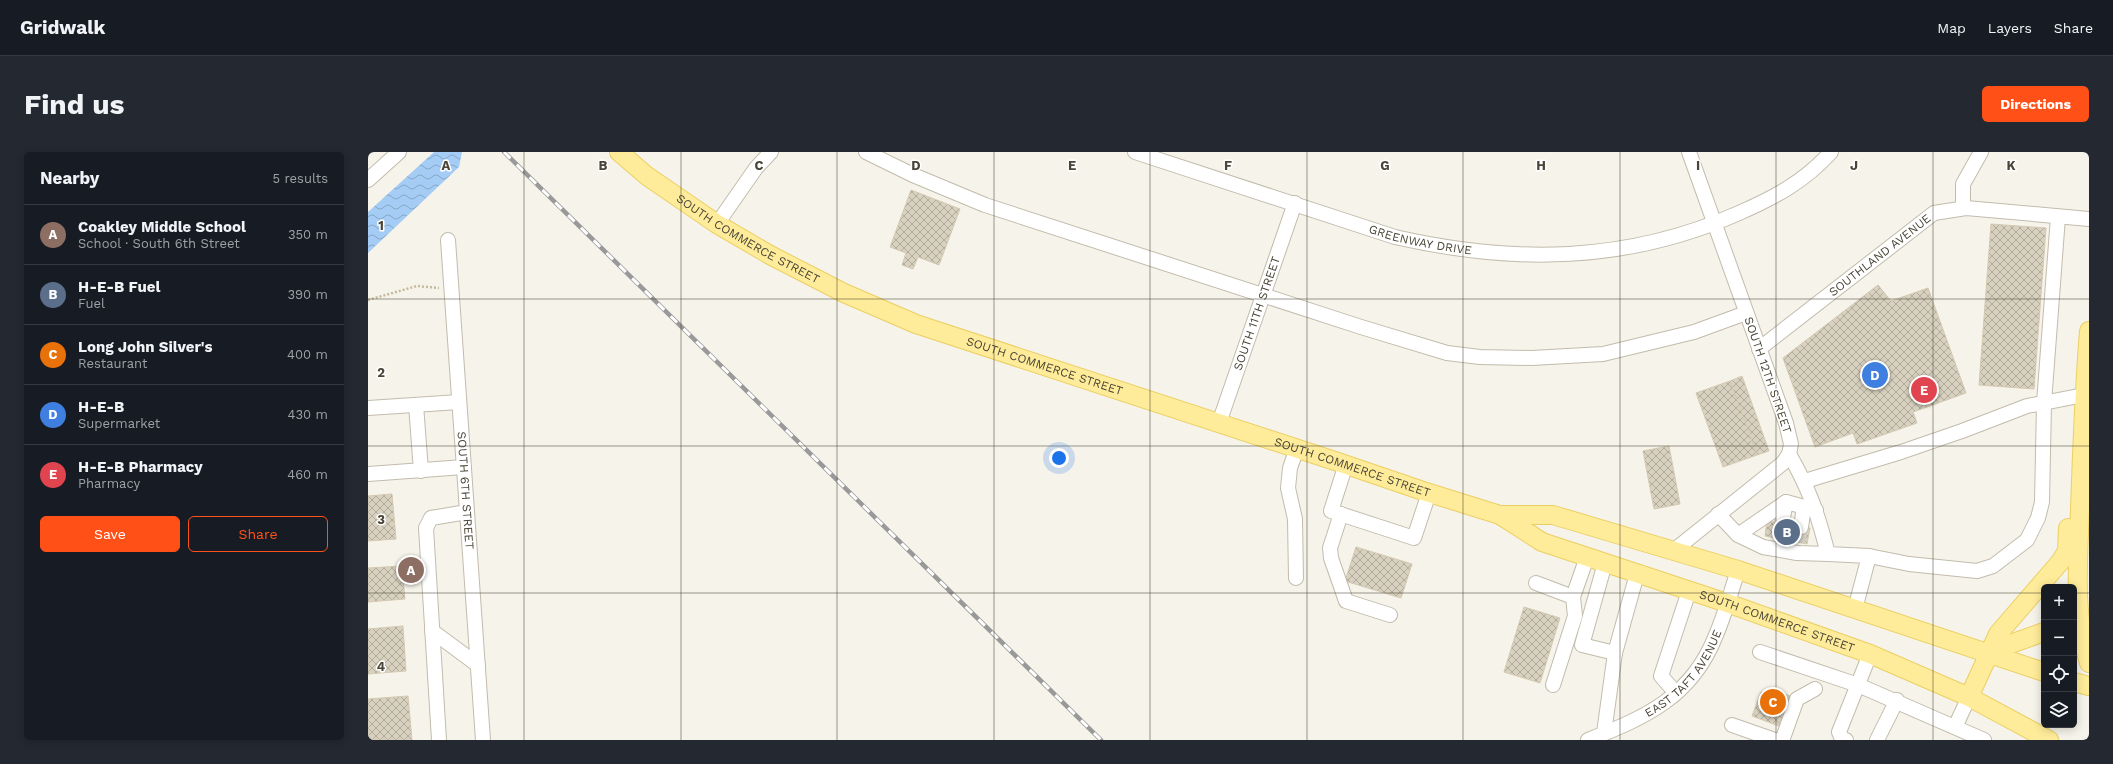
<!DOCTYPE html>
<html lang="en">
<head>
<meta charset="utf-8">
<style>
  :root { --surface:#171b24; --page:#242831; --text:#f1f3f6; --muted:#9ea1a6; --line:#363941; --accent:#ff5018 }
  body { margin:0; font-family:"Work Sans",sans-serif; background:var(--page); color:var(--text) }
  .controls { position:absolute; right:12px; bottom:12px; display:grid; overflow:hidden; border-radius:6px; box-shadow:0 2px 10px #0003 }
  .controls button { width:36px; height:36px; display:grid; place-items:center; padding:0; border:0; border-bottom:1px solid var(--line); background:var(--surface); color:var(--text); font:20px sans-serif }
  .you { position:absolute; left:691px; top:306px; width:14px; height:14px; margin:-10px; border:3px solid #fff; border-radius:50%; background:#1a73e8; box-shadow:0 0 0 6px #1a73e833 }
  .badge { display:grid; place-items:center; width:26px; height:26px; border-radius:50%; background:var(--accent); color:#fff; font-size:13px; font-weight:700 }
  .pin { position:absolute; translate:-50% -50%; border:2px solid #fff; box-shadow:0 1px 4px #0006 }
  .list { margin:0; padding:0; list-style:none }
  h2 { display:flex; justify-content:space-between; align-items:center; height:52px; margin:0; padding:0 16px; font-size:17px }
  h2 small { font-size:13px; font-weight:400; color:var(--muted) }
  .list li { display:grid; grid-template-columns:26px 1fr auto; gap:12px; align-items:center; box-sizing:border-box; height:60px; padding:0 16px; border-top:1px solid var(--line) }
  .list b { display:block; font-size:15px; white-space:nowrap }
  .list p { margin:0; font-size:13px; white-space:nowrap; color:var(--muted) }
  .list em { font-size:13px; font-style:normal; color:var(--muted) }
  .actions { display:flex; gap:8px; padding:12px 16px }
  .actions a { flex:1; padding:9px 0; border:1px solid var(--accent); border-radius:6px; text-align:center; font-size:14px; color:var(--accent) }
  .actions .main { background:var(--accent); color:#fff }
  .icon { flex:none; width:22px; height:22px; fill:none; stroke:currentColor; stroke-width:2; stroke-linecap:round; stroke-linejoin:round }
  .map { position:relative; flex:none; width:1721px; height:588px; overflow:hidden; border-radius:6px }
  header { display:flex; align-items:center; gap:24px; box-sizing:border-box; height:56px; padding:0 20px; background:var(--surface); border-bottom:1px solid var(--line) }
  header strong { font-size:19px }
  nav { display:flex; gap:22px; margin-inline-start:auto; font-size:14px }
  .intro { display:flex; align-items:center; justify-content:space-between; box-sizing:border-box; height:96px; padding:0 24px }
  h1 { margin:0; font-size:28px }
  .button { padding:10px 18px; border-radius:6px; background:var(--accent); color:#fff; font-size:14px; font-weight:700 }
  main { display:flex; gap:24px; padding:0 24px }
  aside { flex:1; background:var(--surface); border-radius:6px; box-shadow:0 2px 10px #0003 }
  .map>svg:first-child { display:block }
</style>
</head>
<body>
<header>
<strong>Gridwalk</strong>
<nav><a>Map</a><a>Layers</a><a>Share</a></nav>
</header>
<div class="intro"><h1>Find us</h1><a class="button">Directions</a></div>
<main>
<aside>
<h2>Nearby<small>5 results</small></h2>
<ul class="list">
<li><span class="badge" style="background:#8d6e63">A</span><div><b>Coakley Middle School</b><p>School · South 6th Street</p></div><em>350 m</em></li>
<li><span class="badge" style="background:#5c6f8a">B</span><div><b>H-E-B Fuel</b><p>Fuel</p></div><em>390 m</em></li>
<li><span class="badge" style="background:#e8710a">C</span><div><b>Long John Silver's</b><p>Restaurant</p></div><em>400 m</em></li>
<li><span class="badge" style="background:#3f7fe0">D</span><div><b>H-E-B</b><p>Supermarket</p></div><em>430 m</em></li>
<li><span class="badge" style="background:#e0444e">E</span><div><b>H-E-B Pharmacy</b><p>Pharmacy</p></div><em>460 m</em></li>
</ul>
<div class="actions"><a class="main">Save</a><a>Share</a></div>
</aside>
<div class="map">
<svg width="1721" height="588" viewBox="0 0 1721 588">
  <defs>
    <pattern id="water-waves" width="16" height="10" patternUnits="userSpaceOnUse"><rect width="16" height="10" fill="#a4ccf5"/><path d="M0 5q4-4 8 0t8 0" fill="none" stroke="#88a7c7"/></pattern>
    <pattern id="building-cross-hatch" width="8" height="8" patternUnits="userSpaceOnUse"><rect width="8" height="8" fill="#d8d1bf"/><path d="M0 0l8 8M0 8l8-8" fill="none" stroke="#b1ab9c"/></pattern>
  </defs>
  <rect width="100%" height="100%" fill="#f6f3ea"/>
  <path fill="url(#water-waves)" d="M66,0H94L91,15L0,101V60Z"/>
  <g fill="url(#building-cross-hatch)" stroke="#d4c9b1">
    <path d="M543,38L592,57L571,113L550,105L545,117L534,113L538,101L522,95Z"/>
    <path d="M1623,72L1678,76L1666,237L1611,233Z"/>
    <path d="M1510,133L1523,149L1560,136L1598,241L1545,260L1549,271L1489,292L1485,281L1447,295L1415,206Z"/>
    <path d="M1374,224L1401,299L1389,303L1362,229Z"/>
    <path d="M1362,229L1389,303L1355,315L1328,241Z"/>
    <path d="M1301,294L1312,352L1286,357L1275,299Z"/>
    <path d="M24,342L28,387L0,389V344Z"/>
    <path d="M1399,369L1442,376L1439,392L1397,384Z"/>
    <path d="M988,395L1044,412L1033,446L977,429Z"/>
    <path d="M34,414L37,447L0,450V416Z"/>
    <path d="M1156,455L1192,466L1172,531L1136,520Z"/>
    <path d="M35,474L38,519L0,522V477Z"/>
    <path d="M1402,536L1422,544L1417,556L1423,558L1420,567L1415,565L1411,574L1384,564L1393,540L1400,543Z"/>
    <path d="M40,544L44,588H0V547Z"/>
  </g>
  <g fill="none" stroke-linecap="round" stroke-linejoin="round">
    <g stroke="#d4d0c6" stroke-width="14" stroke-dasharray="14 7" stroke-linecap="butt">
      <path d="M1410,387L1414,371"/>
      <path d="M1430,390L1433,375"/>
    </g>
    <defs>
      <g id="minor">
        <path d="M498,0L545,23L617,53L993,175L1079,201L1112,205L1164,206L1235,202L1326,180L1378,161"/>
        <path id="s1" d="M767,0L1027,85C1146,112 1258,111 1371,61C1407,45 1436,30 1463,0"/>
        <path d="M0,28L31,0"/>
        <path d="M1595,56V32L1613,0"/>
        <path d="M349,72L388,16L403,0"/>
        <path id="s2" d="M80,88L115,588"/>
        <path id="s3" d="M1391,197L1566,61L1598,56L1721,67"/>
        <path d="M48,253L53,319"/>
        <path d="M0,256L91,250"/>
        <path id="s4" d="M851,271L927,51"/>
        <path d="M1421,302C1442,338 1450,363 1460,402L1501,404L1487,457"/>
        <path d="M978,312L963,359L1046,386L1061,341"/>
        <path d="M0,322L96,315"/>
        <path d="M1437,329L1533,300L1594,279L1659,254L1716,243"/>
        <path d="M1448,358L1418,350L1370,383L1395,395L1429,401L1460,402"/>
        <path d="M973,362L962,396L963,406L978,449L1022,463"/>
        <path d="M1350,362L1370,383"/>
        <path d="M1414,371L1418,350"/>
        <path d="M1433,375L1436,355"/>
        <path d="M1304,400L1415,311L1421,302L1423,292L1418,271L1321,0"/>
        <path d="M1501,404L1541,412L1609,419L1625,414L1659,388L1670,366L1674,350L1676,251L1690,65"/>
        <path d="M1237,411L1214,493L1247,501L1269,422"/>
        <path d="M928,426L927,367L920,336L922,316L929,296"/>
        <path d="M1168,431L1205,445"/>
        <path d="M64,479L110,513"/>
        <path d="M1392,500L1490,533L1616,588"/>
        <path d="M1185,533L1207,464L1205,445L1219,405"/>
        <path d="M1308,541L1293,524L1321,439"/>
        <path d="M1364,573L1407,588"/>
        <path d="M1587,575L1601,545"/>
        <path d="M1236,581L1247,501"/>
        <path d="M71,588L58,376L63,366L99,360"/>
        <path id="s5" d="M1220,588C1278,565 1324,545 1348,483C1357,462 1363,440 1370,418"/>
        <path d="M1413,588L1415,586L1429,547L1447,537"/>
        <path d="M1478,588L1474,587L1471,580L1502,502"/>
        <path d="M1509,588L1529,548"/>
      </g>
      <g id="major">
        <path id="s6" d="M251,0L279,24L349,72L402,103L476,141L548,172L970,310L1055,339L1132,363H1185L1370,418L1676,520"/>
        <path d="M1721,179C1716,239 1714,298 1712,358C1710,412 1705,459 1721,511"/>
        <path id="s7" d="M1132,363L1174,390L1359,451L1502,502L1601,545L1681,588"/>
        <path d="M1620,500L1676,480"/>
        <path d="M1706,530L1721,534"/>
        <path d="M1601,545L1630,482L1693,409L1699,399L1700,376"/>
      </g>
    </defs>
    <use href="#minor" stroke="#c2bcac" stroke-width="16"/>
    <use href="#major" stroke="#ebcf63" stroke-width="20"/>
    <path stroke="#c5ba9c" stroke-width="2.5" stroke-dasharray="2 2" stroke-linecap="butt" d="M0,148L49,134L71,136"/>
    <use href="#minor" stroke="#fff" stroke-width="14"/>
    <use href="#major" stroke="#ffec9a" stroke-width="18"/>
    <defs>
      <path id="rail" d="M136,0L733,588"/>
    </defs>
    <use href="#rail" stroke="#999" stroke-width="4.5"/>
    <use href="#rail" stroke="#fff" stroke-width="3" stroke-dasharray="9" stroke-linecap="butt"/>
  </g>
  <path fill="none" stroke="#4a4537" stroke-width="1" stroke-opacity="0.55" d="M156,0V588M313,0V588M469,0V588M626,0V588M782,0V588M939,0V588M1095,0V588M1252,0V588M1408,0V588M1565,0V588M0,147H1721M0,294H1721M0,441H1676M1706,441H1721"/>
  <g text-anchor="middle" stroke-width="3" stroke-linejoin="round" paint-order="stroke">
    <g font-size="12" fill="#4a4537" stroke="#fff">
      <text dy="4" stroke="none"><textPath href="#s6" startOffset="156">SOUTH COMMERCE STREET</textPath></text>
      <text dy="4" stroke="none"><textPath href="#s1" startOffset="299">GREENWAY DRIVE</textPath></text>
      <text dy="4" stroke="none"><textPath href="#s3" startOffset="153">SOUTHLAND AVENUE</textPath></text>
      <text dy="4" stroke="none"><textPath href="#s4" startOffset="116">SOUTH 11TH STREET</textPath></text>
      <text dy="4" stroke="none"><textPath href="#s6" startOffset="480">SOUTH COMMERCE STREET</textPath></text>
      <text transform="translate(1400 223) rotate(71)" y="4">SOUTH 12TH STREET</text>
      <text dy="4" stroke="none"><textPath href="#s6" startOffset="804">SOUTH COMMERCE STREET</textPath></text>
      <text dy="4" stroke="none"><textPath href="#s2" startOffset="251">SOUTH 6TH STREET</textPath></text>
      <text dy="4" stroke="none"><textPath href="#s7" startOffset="298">SOUTH COMMERCE STREET</textPath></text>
      <text dy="4" stroke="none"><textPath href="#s5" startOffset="120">EAST TAFT AVENUE</textPath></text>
    </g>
  </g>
  <g font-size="13" text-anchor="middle" font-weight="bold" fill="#4a4537" stroke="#fff" stroke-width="3" stroke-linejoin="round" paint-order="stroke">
    <text x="78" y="18">A</text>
    <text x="235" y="18">B</text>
    <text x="391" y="18">C</text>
    <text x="548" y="18">D</text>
    <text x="704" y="18">E</text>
    <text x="860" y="18">F</text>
    <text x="1017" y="18">G</text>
    <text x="1173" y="18">H</text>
    <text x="1330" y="18">I</text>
    <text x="1486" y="18">J</text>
    <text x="1643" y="18">K</text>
    <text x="13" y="78">1</text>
    <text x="13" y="225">2</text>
    <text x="13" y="372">3</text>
    <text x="13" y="519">4</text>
  </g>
</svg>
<div class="controls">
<button>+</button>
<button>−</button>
<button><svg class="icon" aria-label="locate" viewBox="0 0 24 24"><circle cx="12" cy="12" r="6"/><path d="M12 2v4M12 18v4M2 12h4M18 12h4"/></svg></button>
<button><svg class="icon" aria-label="layers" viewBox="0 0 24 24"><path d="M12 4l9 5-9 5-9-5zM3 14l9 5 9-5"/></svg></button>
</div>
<div class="you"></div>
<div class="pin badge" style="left:43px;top:418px;background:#8d6e63">A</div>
<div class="pin badge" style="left:1419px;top:380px;background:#5c6f8a">B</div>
<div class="pin badge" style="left:1405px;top:550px;background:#e8710a">C</div>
<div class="pin badge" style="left:1507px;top:223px;background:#3f7fe0">D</div>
<div class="pin badge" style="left:1556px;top:238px;background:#e0444e">E</div>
</div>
</main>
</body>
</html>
